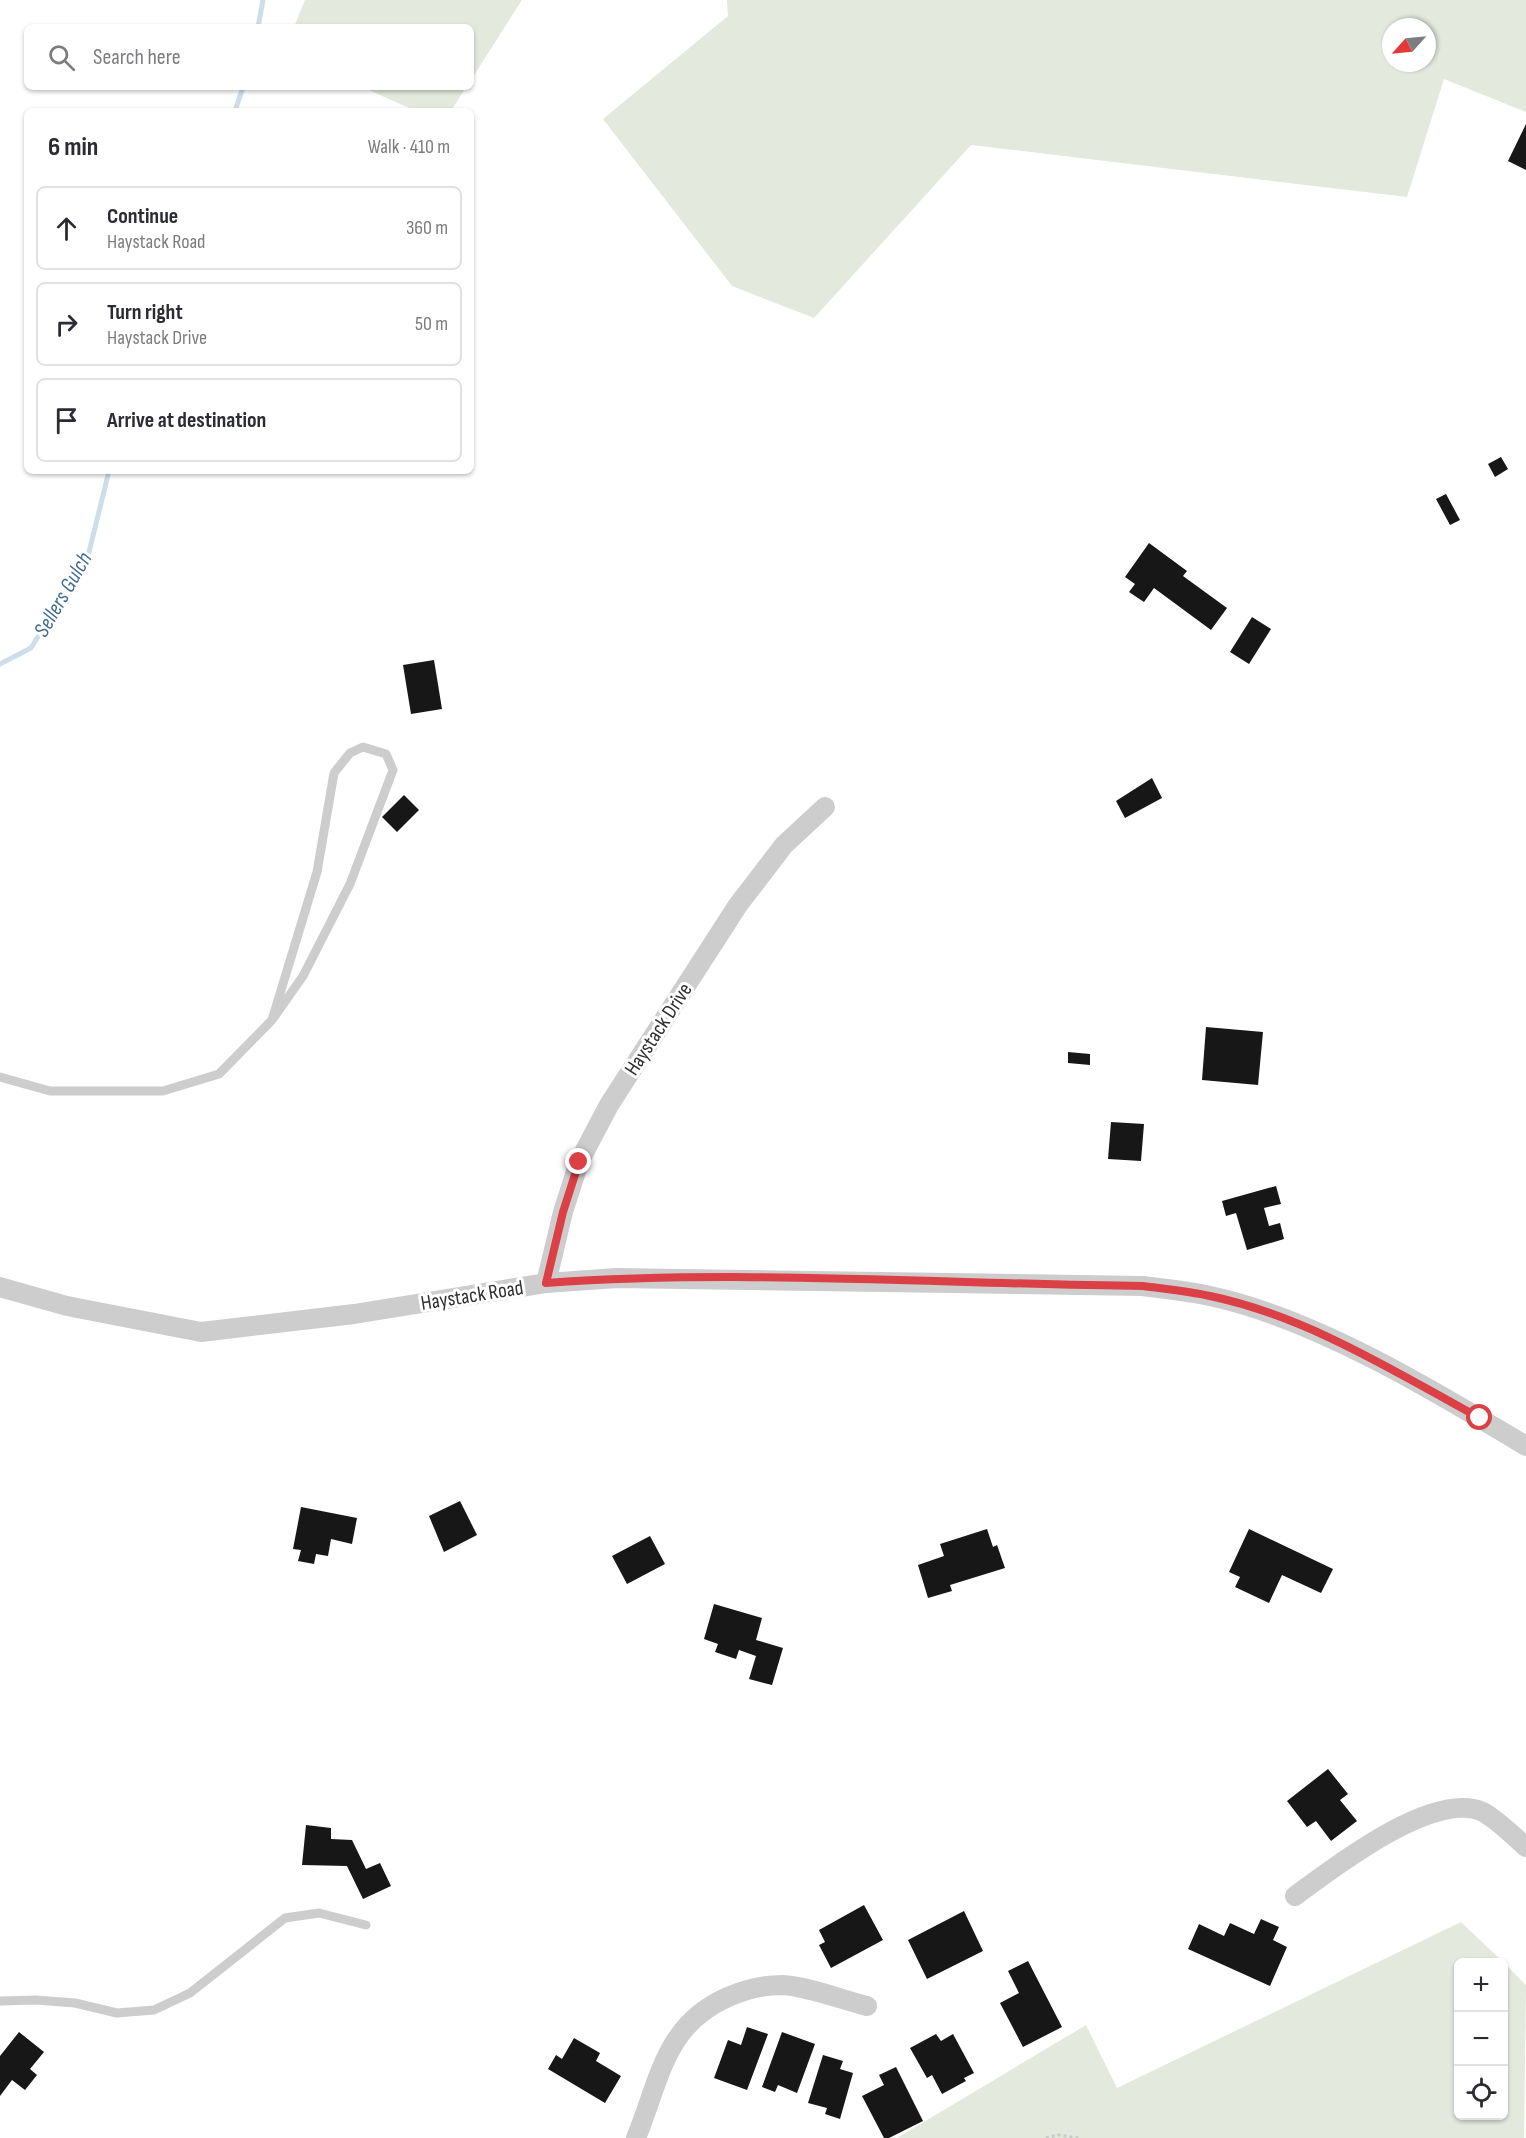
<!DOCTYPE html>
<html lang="en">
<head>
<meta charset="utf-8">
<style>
  :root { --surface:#fff; --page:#f2f2f3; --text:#2b2b33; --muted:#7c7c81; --line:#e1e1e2 }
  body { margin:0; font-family:"Sofia Sans Condensed",sans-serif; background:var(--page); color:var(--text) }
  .controls { position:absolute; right:18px; bottom:18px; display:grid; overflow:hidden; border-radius:9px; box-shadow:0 2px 4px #0004 }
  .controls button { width:54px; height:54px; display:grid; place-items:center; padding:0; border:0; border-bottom:2px solid var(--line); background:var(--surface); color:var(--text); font:30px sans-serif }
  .compass { position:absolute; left:1382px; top:18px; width:54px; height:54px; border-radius:50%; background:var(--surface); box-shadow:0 2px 4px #0004; rotate:243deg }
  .stop { position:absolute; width:18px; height:18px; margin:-14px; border:4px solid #da4045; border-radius:50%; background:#fff }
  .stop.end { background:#da4045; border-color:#fff; box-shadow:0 2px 6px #0008 }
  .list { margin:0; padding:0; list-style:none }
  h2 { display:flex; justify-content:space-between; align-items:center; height:78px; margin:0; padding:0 24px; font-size:26px }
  h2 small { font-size:20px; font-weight:400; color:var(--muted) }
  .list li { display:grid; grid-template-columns:39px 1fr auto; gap:18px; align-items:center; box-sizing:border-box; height:84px; margin:0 12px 12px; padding:0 12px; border:2px solid var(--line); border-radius:9px }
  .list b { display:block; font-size:22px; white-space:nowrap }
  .list p { margin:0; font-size:20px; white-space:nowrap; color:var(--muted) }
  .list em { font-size:20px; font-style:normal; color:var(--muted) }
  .icon { flex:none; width:33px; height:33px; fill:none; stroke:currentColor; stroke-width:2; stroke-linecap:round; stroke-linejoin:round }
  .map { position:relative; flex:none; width:1526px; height:2138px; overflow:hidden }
  .search { position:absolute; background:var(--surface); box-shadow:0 2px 4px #0004; left:24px; top:24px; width:450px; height:66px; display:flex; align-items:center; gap:15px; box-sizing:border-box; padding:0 21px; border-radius:9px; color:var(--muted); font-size:22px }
  .panel { position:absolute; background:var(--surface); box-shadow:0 2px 4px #0004; left:24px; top:108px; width:450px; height:366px; border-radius:9px }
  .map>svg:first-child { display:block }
</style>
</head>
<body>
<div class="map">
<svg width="1526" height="2138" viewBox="0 0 1526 2138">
  <rect width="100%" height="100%" fill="#fff"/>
  <g fill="#e3e9dd" fill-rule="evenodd">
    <path d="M305,0H522L471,80V27H294Z"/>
    <path d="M727,0H1526V112L1444,79L1407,197L971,145L814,318L732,286L603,119L728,16ZM1391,27H1427V63H1391Z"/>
    <path d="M362,87H466L451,111H416Z"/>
    <path d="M1461,1922L1503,1962H1458V2116H1504V1963L1526,1985L1524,2138H897L1086,2025L1117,2088Z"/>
  </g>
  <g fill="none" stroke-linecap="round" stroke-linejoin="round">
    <g stroke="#cddeea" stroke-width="5">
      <path d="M258,27L263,0"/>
      <path d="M235,111L243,87"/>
      <path d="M0,664L31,648L89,552L109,471"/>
    </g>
  </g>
  <g fill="#171717">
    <path d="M1526,124V170L1508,161Z"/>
    <path d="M1501,457L1508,469L1495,477L1488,464Z"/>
    <path d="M1446,494L1460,520L1450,525L1436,499Z"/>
    <path d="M1149,543L1187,571L1183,576L1227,608L1211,630L1154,588L1144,602L1129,592L1135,584L1125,577Z"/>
    <path d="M1252,617L1271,629L1249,664L1230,652Z"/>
    <path d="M434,660L442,709L411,714L403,665Z"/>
    <path d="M1152,778L1162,798L1125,818L1116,801Z"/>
    <path d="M404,795L419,810L397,832L382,817Z"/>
    <path d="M1206,1027L1263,1032L1258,1085L1202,1080Z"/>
    <path d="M1068,1052L1090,1054V1065L1068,1063Z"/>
    <path d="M1111,1122L1144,1124L1141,1161L1108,1159Z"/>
    <path d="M1276,1186L1281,1204L1264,1208L1269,1226L1280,1223L1284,1239L1247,1250L1236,1213L1226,1216L1222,1201Z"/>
    <path d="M460,1501L477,1535L444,1552L429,1516Z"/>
    <path d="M301,1507L357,1518L352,1544L331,1539L328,1556L316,1554L314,1564L298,1561L301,1550L293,1549Z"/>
    <path d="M987,1529L993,1547L997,1545L1005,1568L950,1585L952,1591L928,1598L918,1565L944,1556L940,1544Z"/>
    <path d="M1249,1529L1333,1569L1321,1593L1282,1575L1269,1603L1235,1587L1240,1577L1229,1572Z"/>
    <path d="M650,1536L665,1564L627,1584L612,1556Z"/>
    <path d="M714,1604L762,1618L756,1640L783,1648L772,1685L749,1679L756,1656L739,1650L736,1659L715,1652L718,1644L704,1639Z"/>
    <path d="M1328,1769L1348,1794L1340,1800L1357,1821L1331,1841L1316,1821L1307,1827L1287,1801Z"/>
    <path d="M306,1825L331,1828V1839L352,1840L366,1869L380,1863L391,1886L363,1899L347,1866L302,1865Z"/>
    <path d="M864,1905L883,1940L831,1968L819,1945L825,1942L819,1930Z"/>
    <path d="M964,1911L983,1951L927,1979L908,1940Z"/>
    <path d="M1261,1919L1279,1927L1273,1940L1287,1947L1270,1986L1188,1949L1199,1924L1224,1936L1230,1923L1254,1934Z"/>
    <path d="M1028,1961L1062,2027L1023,2047L1000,2003L1019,1993L1008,1971Z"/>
    <path d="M747,2027L768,2034L747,2090L714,2078L728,2040L741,2045Z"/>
    <path d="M19,2032L44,2052L30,2069L37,2075L25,2090L12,2080L0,2096V2056Z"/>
    <path d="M782,2032L815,2044L797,2093L778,2085L775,2092L762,2087Z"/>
    <path d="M936,2034L941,2041L953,2034L974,2073L964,2078L966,2081L942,2094L932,2075L927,2078L910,2048Z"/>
    <path d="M574,2038L600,2053L596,2061L621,2076L605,2103L548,2069L556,2055L562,2059Z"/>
    <path d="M823,2055L843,2061L840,2069L853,2073L840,2119L825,2114L827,2108L808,2103Z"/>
    <path d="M896,2067L923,2121L889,2138H884L862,2096L884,2085L879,2075Z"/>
  </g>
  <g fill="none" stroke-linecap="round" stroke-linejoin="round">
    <path stroke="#cacaca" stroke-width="3" stroke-dasharray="3 3" stroke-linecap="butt" d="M1046,2138L1058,2135L1079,2138"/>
    <g stroke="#cdcdcd" stroke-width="9">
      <path d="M0,1077L50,1091H163L219,1074L272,1020L303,976L350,884L393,770L386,754L363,747L350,753L334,773L317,872L272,1020"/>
      <path d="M0,2001L36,2000L75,2003L117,2013L154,2010L190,1993L285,1918L319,1913L366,1925"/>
    </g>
    <g stroke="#cdcdcd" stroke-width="20">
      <path d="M546,1283L563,1212L579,1162L609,1105L738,905L784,845L825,807"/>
      <path d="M0,1287L67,1306L201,1332L354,1314L546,1283L617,1278L1143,1286C1165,1289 1188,1291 1210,1296C1314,1318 1435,1391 1526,1446"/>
      <path d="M1295,1896C1333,1868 1434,1789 1483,1812C1498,1820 1513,1836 1526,1847"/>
      <path d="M636,2138C660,2080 664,2025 728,1997C744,1990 764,1985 782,1985C806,1986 843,2000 867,2006"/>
    </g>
  </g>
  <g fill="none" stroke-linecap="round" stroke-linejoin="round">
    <path stroke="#da4045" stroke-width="8" d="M579,1162L563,1212L546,1283C744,1269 944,1284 1143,1286C1165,1289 1188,1291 1210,1296C1306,1316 1394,1371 1480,1418"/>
  </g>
  <g text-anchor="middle" stroke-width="6" stroke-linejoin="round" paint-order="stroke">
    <g font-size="21" fill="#303030" stroke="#fff">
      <text transform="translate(658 1029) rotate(-57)" y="7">Haystack Drive</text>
      <text transform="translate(472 1295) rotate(-9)" y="7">Haystack Road</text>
    </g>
    <g font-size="22" font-style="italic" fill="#436e8e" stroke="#fff">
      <text transform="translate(62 594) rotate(-60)" y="8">Sellers Gulch</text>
    </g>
  </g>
</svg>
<div class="controls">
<button>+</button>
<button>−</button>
<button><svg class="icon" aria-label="locate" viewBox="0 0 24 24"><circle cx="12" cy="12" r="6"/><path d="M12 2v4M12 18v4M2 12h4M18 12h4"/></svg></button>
</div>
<svg class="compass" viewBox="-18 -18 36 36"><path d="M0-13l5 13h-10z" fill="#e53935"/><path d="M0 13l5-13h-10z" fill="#7c7c81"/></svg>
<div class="stop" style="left:1480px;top:1418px"></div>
<div class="stop end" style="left:579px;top:1162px"></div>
<div class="search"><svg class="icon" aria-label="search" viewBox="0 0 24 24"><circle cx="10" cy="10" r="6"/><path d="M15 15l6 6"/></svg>Search here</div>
<section class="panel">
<h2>6 min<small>Walk · 410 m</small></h2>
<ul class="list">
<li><svg class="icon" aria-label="ahead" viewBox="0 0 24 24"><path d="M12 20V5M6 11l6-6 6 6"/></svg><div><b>Continue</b><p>Haystack Road</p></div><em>360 m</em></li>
<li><svg class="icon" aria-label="right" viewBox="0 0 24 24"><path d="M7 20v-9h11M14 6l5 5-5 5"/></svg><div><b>Turn right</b><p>Haystack Drive</p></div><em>50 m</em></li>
<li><svg class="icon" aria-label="arrive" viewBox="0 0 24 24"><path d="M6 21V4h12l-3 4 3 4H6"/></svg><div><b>Arrive at destination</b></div></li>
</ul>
</section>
</div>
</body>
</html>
